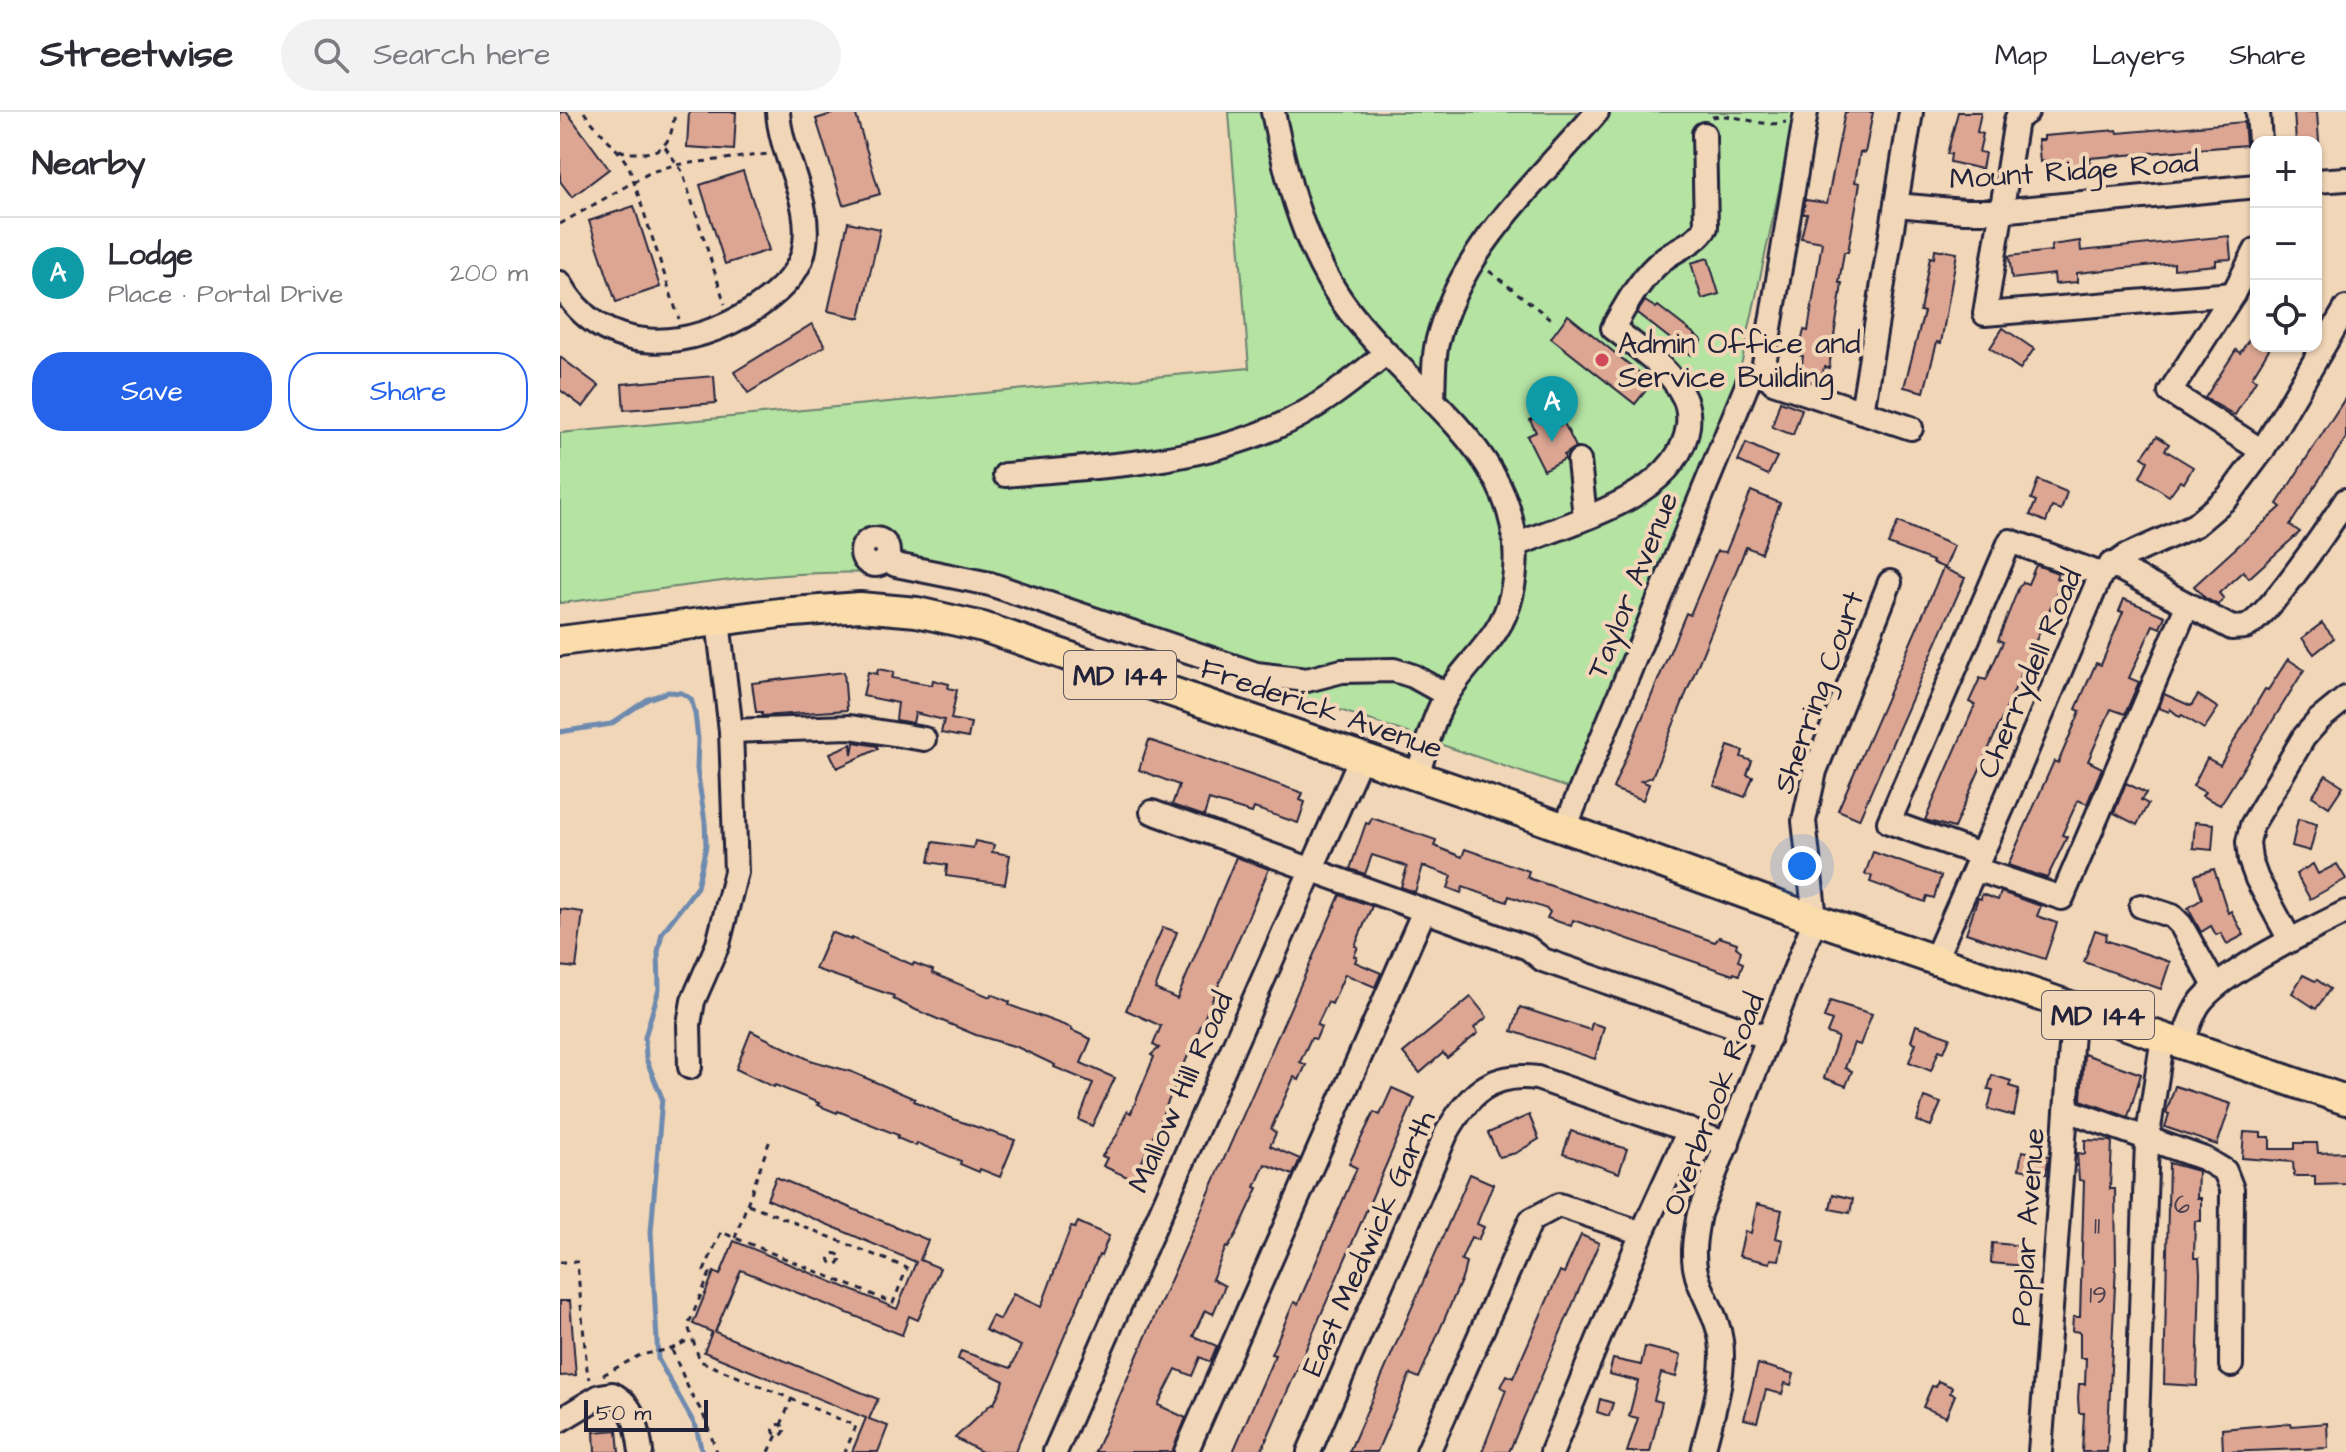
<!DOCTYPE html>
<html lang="en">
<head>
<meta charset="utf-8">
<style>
  :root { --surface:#fff; --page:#f2f2f3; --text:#2b2b33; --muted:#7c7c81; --line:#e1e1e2; --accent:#2563eb }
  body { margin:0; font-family:"Architects Daughter",sans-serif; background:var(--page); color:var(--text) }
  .controls { position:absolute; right:24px; top:24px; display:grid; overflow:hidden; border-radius:16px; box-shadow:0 2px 6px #0004 }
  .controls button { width:72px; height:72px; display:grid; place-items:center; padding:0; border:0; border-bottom:2px solid var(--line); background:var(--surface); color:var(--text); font:40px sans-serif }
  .scale { position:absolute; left:24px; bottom:20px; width:124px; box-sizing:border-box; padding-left:8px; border:4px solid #22223b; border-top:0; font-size:22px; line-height:28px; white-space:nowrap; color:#22223b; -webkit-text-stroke:6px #f1d6b8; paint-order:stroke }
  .you { position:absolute; left:1242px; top:754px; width:28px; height:28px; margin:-20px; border:6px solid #fff; border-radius:50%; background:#1a73e8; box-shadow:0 0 0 12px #1a73e833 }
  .badge { display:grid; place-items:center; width:52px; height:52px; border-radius:50%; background:var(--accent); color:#fff; font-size:26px; font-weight:700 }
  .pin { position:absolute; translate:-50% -66px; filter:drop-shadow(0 2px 4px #0008) }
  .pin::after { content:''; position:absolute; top:42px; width:28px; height:24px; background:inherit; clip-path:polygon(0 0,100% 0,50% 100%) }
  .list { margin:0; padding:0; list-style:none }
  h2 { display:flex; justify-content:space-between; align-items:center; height:104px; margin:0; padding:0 32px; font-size:34px }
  h2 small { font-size:26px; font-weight:400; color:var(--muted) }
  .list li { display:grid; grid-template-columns:52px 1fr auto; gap:24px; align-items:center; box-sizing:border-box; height:112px; padding:0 32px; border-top:2px solid var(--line) }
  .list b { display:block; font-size:30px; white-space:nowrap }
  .list p { margin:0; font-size:26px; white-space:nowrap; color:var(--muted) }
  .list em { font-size:26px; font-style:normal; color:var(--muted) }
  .actions { display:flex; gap:16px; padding:24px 32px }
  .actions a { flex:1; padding:18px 0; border:2px solid var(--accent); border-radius:32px; text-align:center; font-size:28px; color:var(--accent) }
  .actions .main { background:var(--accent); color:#fff }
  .icon { flex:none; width:44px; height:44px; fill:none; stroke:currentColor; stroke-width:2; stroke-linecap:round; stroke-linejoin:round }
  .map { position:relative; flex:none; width:1786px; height:1340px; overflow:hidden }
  header { display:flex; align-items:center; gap:48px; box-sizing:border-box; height:112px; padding:0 40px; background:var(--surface); border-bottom:2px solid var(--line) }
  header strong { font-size:38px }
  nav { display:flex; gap:44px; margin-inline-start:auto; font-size:28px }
  .search { width:560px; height:72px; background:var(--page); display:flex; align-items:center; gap:20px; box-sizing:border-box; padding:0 28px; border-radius:44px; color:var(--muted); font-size:30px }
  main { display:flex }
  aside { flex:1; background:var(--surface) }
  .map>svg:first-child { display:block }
</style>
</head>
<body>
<header>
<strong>Streetwise</strong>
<div class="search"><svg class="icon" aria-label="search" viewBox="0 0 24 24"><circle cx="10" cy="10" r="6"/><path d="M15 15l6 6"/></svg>Search here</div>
<nav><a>Map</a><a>Layers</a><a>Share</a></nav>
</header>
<main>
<aside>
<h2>Nearby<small></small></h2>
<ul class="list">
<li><span class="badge" style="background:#0f9aa8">A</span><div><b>Lodge</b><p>Place · Portal Drive</p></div><em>200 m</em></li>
</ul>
<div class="actions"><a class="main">Save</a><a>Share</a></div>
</aside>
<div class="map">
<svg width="1786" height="1340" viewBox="0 0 1786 1340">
  <rect width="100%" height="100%" fill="#f1d6b8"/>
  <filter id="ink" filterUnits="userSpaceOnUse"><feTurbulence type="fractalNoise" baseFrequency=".0125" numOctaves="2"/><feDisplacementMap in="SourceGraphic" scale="16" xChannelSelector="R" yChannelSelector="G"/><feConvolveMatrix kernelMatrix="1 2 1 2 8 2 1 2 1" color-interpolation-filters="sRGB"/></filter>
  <g filter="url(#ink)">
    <path fill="#b4e3a2" stroke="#6b826e" stroke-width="2" d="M669,0H1236L1177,272L1008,676L461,489C430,481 398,469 366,465C244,450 121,476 0,491V321L689,256Z"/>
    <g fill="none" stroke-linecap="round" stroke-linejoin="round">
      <path stroke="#6e8aae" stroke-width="5" d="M0,620L51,612L88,587L108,580L122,581L131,587L135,601L138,627L137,657L145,710L146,734L137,775L102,821L98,840L99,877L85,925L86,947L102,986L91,1120L98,1247L136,1315L142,1340"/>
    </g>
    <g fill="#dca693" stroke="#22223b" stroke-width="2">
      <path d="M0,0H7L49,57L12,85L0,69Z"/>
      <path d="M129,0H176L174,38L127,35Z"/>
      <path d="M278,0H295L320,82L283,93L256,7Z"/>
      <path d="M1285,0H1313L1305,41L1300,40L1295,70L1300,71L1288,140H1284L1279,171H1282L1280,186L1271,243L1269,256L1264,255L1262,263L1241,259L1243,244L1238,243L1244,218L1248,219L1262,130L1241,126L1247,102H1243L1245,88L1267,91Z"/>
      <path d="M1398,0H1421L1417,20L1423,22L1419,40L1425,41L1422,57L1390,50L1391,42H1387Z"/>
      <path d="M1734,0H1757L1759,30H1736Z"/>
      <path d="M1684,10L1686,33L1530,46L1531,52L1502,55L1487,56V49L1480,50L1478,28H1484V24L1557,18L1558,21Z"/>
      <path d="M183,59L209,138L165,152L140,73Z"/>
      <path d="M74,94L100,175L56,190L29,109Z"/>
      <path d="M288,110L320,117L300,206L268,199Z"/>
      <path d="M1669,124L1671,147L1656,148V153L1614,157V151L1517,161V170L1495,172L1494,162L1452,167L1449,144L1491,139V133L1520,129L1521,139Z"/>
      <path d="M1375,137L1397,141L1381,231L1377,230L1364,280L1344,275L1364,200L1360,199L1370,145L1374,146Z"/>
      <path d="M1148,146L1159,182L1142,187L1131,151Z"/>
      <path d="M1085,189L1096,196L1098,194L1142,228L1131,243L1077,201Z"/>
      <path d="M1008,203L1092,271L1075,292L991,226Z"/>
      <path d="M252,212L265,234L188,281L174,260Z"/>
      <path d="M1443,216L1474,237L1460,257L1430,236Z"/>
      <path d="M1696,217V234H1711L1692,265L1696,268L1675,303L1645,286L1676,238L1680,241Z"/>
      <path d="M0,245L39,274L23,295L0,278Z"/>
      <path d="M154,264L156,291L64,298L62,272Z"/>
      <path d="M1786,285V326L1730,413L1740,420L1689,466L1683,459L1659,481L1664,487L1658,493L1645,486L1634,474L1721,395L1717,392Z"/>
      <path d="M1220,289L1242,297L1233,323L1212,315Z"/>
      <path d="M982,302L990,318L1004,311L1016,335L1004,343L1005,347L984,358L967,324L976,320L970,308Z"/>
      <path d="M1597,324L1609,332L1605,338L1633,355L1624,371L1620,369L1609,384L1580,365L1588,349L1582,345Z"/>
      <path d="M1186,331L1217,345L1208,363L1178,349Z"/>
      <path d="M1478,368L1507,380L1501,398L1492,395L1486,410L1470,403L1476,389L1471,387Z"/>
      <path d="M1191,379L1220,391L1201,441L1186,435L1092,665L1081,669L1089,672L1083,688L1056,678L1053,676L1126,501L1130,503L1157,439L1166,440Z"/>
      <path d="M1338,410L1394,434L1385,456L1372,451L1373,449L1328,432Z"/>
      <path d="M1476,453L1498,461L1496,466L1502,469L1457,572L1394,716L1365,708L1415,593L1409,590L1420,566L1426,568L1443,530L1438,528L1459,475L1463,470L1468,472Z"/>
      <path d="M1383,456L1405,466L1299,707L1278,698Z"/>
      <path d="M1564,487L1605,504L1600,516L1593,513L1569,566L1579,570L1565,602L1551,597L1528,649L1542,656L1527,692L1518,688L1502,723L1507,725L1487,766L1448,753L1494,649L1498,651L1516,609L1520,599L1516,597L1536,551L1541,553L1563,500L1559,499Z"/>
      <path d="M1762,511L1774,526L1754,542L1742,526Z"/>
      <path d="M1728,547L1744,558L1666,684L1660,693L1642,684L1645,680L1633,674L1647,646L1660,653L1705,577L1708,578Z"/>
      <path d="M318,557L334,560L332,566L372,573L373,568L389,572L388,576L397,578L391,607L411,611L408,626L381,621L384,608L355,601L353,611L336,608L338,591L303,584L308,560L317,562Z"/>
      <path d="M284,560L287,598L202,604V600H196L192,571Z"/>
      <path d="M1604,582L1631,594L1638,583L1658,596L1644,617L1622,603L1620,605L1610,597L1609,600L1599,596Z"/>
      <path d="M589,628L743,681L740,688L745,690L738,711L694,696L692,701L649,688L644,704L612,693L619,673L579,658Z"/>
      <path d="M294,630L317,634L318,637L277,656L270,641L291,632L292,643Z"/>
      <path d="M1168,634L1183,639L1181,645L1192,649L1187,663L1193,665L1185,685L1154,674Z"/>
      <path d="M1766,663L1783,674L1769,695L1752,684Z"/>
      <path d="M1566,671L1586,681L1581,688L1588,692L1577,713L1554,701Z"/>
      <path d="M812,706L876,728L874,734L902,745L905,737L969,759L967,765L971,767L1155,830L1159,825L1177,831L1176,835L1181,839L1178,849L1183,851L1179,863L1174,861L1173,863L1013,808L1011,814L987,806L990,800L987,797L949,784L947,790L903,775L901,781L888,776L892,764L863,754L855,780L841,775L847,755L840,752L812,743L805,762L790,757L806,711L809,712Z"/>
      <path d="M1738,707L1757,712L1750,739L1732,734Z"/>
      <path d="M1635,710L1654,712L1652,738L1633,736Z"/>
      <path d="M415,729L434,733L432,740L450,743L445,772L386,764L387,753L369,750L373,730L413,736Z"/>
      <path d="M1313,740L1381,764L1374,786L1367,784L1365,790L1310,770L1312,764L1305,762Z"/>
      <path d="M676,745L709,757L574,1068L543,1054L547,1046L542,1044L557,1023L567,999L571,1001L594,945L591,943L599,936L593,933L601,914L566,898L603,815L617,820L595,877L617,887Z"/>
      <path d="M1753,752L1758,762L1777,752L1786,767L1750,787L1736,762Z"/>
      <path d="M1654,757L1668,801L1671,799L1684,823L1667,832L1661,821L1656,823L1651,814L1641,820L1628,796L1642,787L1635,763Z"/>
      <path d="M1441,780L1481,794L1477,804L1497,811L1485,847L1406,821L1418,786L1421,787L1422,782L1438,788Z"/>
      <path d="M780,783L812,794L795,834L798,835L794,844L797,845L795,850L821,861L815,875L785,862L772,892L768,890L757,913L761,915L756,927L751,926L740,950L746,953L739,968L734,965L711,1017L716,1021L710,1034L740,1047L733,1063L705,1052L695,1075L698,1076L677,1121L668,1136L666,1135L652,1167L665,1174L653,1202L645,1198L633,1224L657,1234L650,1250L640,1245L632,1264L616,1257L598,1293L626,1306L612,1340H535Z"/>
      <path d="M0,797L23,800L16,856L0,854Z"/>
      <path d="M1535,818L1547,822L1545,828L1610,850L1601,877L1524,850Z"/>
      <path d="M271,820L291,828L292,826L353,853L354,851L373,858L372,861L430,885L431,882L450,890L449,893L512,916L511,918L531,927L521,951L555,966L532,1014L519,1008L533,971L494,955L495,953L457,935L416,923L356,898L333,887L334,884L255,857Z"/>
      <path d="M1743,863L1755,869L1757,868L1770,877L1756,897L1732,881Z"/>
      <path d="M911,885L927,905L914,916L918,921L887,946L883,941L860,961L843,941Z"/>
      <path d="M1270,889L1312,902L1300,933L1294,931L1285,956L1292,959L1286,974L1264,966L1278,925L1267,921L1272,909L1264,906Z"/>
      <path d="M960,895L1030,918L1032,911L1044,915L1035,947L952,919Z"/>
      <path d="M1356,913L1390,925L1384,940L1379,938L1371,959L1349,950L1356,931L1351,929Z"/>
      <path d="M191,919L250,948L292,960L355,987L354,989L393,1007L455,1028L440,1065L420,1057L419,1060L400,1052L401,1049L357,1031L356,1034L337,1026L338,1023L278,999L277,1001L257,993L259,991L215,973L214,975L176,957Z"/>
      <path d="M1524,942L1581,962L1568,1005L1521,988Z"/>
      <path d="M1432,963L1451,969L1449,974L1459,977L1454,1004L1428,997L1433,978L1428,977Z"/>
      <path d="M1615,974L1671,992L1657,1033L1605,1015L1609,1002L1606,1001Z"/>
      <path d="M832,976L855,986L820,1067L701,1340H673L715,1243L711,1242L734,1190L738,1192L744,1178L797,1056L789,1052L795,1039L814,1000L820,1003Z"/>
      <path d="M1364,985L1381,991L1371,1014L1357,1009Z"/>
      <path d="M969,1003L979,1027L956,1041L939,1045L928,1021Z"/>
      <path d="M1011,1019L1067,1037L1059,1061L1003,1042Z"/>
      <path d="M1684,1020L1701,1021V1025H1710V1037H1735V1031H1757L1758,1041L1786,1040V1072L1755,1073V1064H1734L1733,1050L1682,1046Z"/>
      <path d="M1525,1028L1552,1029L1550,1077H1555L1556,1153L1547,1340H1522L1524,1301H1519L1518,1286L1519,1272H1525L1526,1246H1520V1220L1512,1219L1513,1205H1520L1524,1069L1519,1068L1517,1041L1525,1042Z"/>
      <path d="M1462,1039L1489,1044L1486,1062L1459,1057Z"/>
      <path d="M1609,1051L1638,1059L1637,1086H1641V1109H1635L1634,1146H1639L1640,1161L1637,1274L1604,1272Z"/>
      <path d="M910,1062L933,1072L917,1112L924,1115L918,1128L911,1125L901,1148L906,1150L903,1164L859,1266L850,1262L817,1340H789Z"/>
      <path d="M216,1065L368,1128L360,1148L380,1156L358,1208L349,1204L342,1223L181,1158L155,1220L318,1287L309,1307L328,1314L318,1340H292L306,1306L144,1240L152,1220L133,1212L154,1160L160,1163L174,1129L337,1197L356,1150L207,1087Z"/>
      <path d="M1273,1082L1293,1087L1290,1101L1270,1097Z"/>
      <path d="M1197,1092L1222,1098L1216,1126L1223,1128L1219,1148L1211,1147L1210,1151L1179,1144L1185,1119L1191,1121Z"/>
      <path d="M518,1110L549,1124L541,1144L539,1143L455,1340H422L395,1326L432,1291L434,1292L444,1269L398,1247L401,1239L451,1256L461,1234L425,1218L432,1204L440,1208L453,1182L481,1195L511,1115L515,1116Z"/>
      <path d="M1021,1123L1039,1131L949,1340H922L946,1278L941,1275L947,1263L953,1266L1000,1159L1004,1161Z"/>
      <path d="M1432,1131L1465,1134V1154L1431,1151Z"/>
      <path d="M0,1189H10L16,1263L0,1264Z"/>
      <path d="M1085,1235L1121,1243L1116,1265L1101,1261L1094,1288L1102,1290L1090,1340H1067L1078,1306L1069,1304L1078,1269L1049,1262L1053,1247L1081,1253Z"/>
      <path d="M1198,1252L1234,1262L1231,1273L1225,1271L1222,1282L1206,1278L1197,1310L1184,1307Z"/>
      <path d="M1378,1269L1392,1275L1390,1281L1395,1283L1386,1305L1363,1295L1372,1274L1376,1275Z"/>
      <path d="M1040,1287L1053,1291L1049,1304L1037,1300Z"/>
      <path d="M1731,1311L1732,1314L1767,1311L1768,1336L1663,1340L1662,1317Z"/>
      <path d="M57,1318L59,1340H35L34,1320Z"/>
    </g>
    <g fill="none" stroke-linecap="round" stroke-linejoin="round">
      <defs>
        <g id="minor">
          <path d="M713,0C726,62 740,123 774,177C837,279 984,342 951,484C941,529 903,551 883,590C871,612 865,640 857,664"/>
          <path d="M1246,0L1203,258L1213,270L1351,316"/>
          <path d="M1467,0L1456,8L1425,202L1673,182"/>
          <path d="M1698,0L1700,30"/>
          <path d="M1756,69L1786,67"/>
          <path d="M1336,93L1404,99H1440L1696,74"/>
          <path d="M1696,138L1673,182L1610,280L1702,339"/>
          <path d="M0,171C42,248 131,239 196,196C214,184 237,164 243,142C256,93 221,48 218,0"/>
          <path d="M873,286C874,268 873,248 877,231C900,136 976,72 1037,0"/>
          <path d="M1302,300L1351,0"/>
          <path d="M1019,349L1025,405"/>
          <path d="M445,363C536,354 629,353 714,316C755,299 791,270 825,242"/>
          <circle cx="315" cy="440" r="13"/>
          <path d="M956,431L966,429C1020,407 1119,382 1128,314C1129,304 1128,293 1123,284C1109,255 1078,236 1053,216C1067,191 1082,163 1106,145C1120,135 1136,131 1146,115L1144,22"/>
          <path d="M326,447L336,453L430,472L696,562L747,568L782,559L834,558L853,564L887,583"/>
          <path d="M1551,452L1672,516C1677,515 1681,516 1685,515C1706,509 1772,410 1786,388"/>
          <path d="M171,619L290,615L364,627"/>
          <path d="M592,700L968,836L983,848L1209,926"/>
          <path d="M1005,716L1189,268L1203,258"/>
          <path d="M1421,743L1329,710L1450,429L1541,462"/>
          <path d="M1415,757L1502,786L1627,494"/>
          <path d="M1581,794L1612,804L1621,813L1655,874"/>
          <path d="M1730,828L1697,767L1690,748L1688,730L1692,713L1744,625L1759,608L1786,586"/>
          <path d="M1375,847L1446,687L1541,462L1566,444L1635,413L1668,385L1702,339L1786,196"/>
          <path d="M1623,932C1627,918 1631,904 1639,892C1660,861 1750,818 1786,800"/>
          <path d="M130,955L129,912L133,889L158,832L176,760L171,619L158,509"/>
          <path d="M1507,998L1645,1047L1665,1059L1672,1077L1671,1253"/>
          <path d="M0,1308L40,1284L52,1282C75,1293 78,1317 81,1340"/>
          <path d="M495,1340L801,645"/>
          <path d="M626,1340L864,799"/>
          <path d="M749,1340L886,1022C908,983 930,960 977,966L1168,1032"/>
          <path d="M868,1340L971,1108L999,1093L1082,1121"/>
          <path d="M992,1340L1082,1121L1129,1018"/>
          <path d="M1143,1340C1151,1305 1166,1265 1161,1229C1158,1205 1144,1187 1137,1164C1131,1144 1135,1122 1139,1102L1255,807L1244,709L1255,659L1330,470"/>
          <path d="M1480,1340L1514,895"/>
          <path d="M1576,1340L1587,1029L1603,925"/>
        </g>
        <path id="major" d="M0,529L220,501L300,495L357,500L423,515L950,696L1255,807L1786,988"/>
      </defs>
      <use href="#minor" stroke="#22223b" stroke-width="28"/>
      <use href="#major" stroke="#22223b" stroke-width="34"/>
      <g stroke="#22223b" stroke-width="3" stroke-dasharray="6 6" stroke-linecap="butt">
        <path d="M24,0C38,20 57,34 69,55L119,207"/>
        <path d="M1152,5C1178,0 1200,17 1226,10"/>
        <path d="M105,35L122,59L165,192"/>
        <path d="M59,38C69,42 74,41 84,41C109,39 112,22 115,0"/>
        <path d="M0,112L91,60L114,53L208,42"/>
        <path d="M929,159L992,208"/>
        <path d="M188,1092L347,1156L333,1191L161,1120L144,1159L150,1161L128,1214L140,1249L296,1314L285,1340"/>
        <path d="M175,1126L211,1025"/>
        <circle cx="275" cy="1147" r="5.5"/>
        <path d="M0,1150H17L27,1257L30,1267"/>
        <path d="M112,1238L130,1280L143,1302L157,1340"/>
        <path d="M43,1263L80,1243L111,1237L131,1227"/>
        <circle cx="219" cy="1318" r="5.5"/>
        <path d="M221,1313L231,1288"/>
        <path d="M209,1340L217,1323"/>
      </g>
      <use href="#minor" stroke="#f1d6b8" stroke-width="22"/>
      <use href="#major" stroke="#faddab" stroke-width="28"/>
    </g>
  </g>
  <circle fill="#d1495b" stroke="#f1d6b8" stroke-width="3" cx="1042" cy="248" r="8"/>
  <g text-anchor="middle" stroke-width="8" stroke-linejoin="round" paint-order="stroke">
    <g font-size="26" fill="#504351">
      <text x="1622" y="1101">6</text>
      <text x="1537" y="1122">11</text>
      <text x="1538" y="1191">19</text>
    </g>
    <g fill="#f1d6b8" stroke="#605860" stroke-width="2">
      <rect x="504" y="539" width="112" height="48" rx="6"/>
      <rect x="1482" y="879" width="112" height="48" rx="6"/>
    </g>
    <g font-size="28" font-weight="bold" fill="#22223b">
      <text x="560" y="573">MD 144</text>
      <text x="1538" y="913">MD 144</text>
    </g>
    <g font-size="30" fill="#22223b" stroke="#f1d6b8">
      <text transform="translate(1514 58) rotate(-4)" y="10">Mount Ridge Road</text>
      <text transform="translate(1072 473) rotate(-68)" y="10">Taylor Avenue</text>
      <text transform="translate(1469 561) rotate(-67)" y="10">Cherrydell Road</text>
      <text transform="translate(1258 580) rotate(-70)" y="10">Sherring Court</text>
      <text transform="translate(762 596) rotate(19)" y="10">Frederick Avenue</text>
      <text transform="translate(620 980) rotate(-66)" y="10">Mallow Hill Road</text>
      <text transform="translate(1153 992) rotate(-69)" y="10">Overbrook Road</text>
      <text transform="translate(1467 1115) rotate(-86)" y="10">Poplar Avenue</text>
      <text transform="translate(808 1131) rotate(-66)" y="10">East Medwick Garth</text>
    </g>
    <g font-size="30" fill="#22223b" stroke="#f1d6b8" text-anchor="start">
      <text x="1058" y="241">Admin Office and<tspan x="1058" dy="34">Service Building</tspan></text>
    </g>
  </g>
</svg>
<div class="controls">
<button>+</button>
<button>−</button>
<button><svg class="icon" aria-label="locate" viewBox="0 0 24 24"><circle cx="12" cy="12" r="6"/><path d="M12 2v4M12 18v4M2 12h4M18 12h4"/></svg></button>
</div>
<div class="scale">50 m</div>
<div class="you"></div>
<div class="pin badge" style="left:992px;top:330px;background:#0f9aa8">A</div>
</div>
</main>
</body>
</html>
